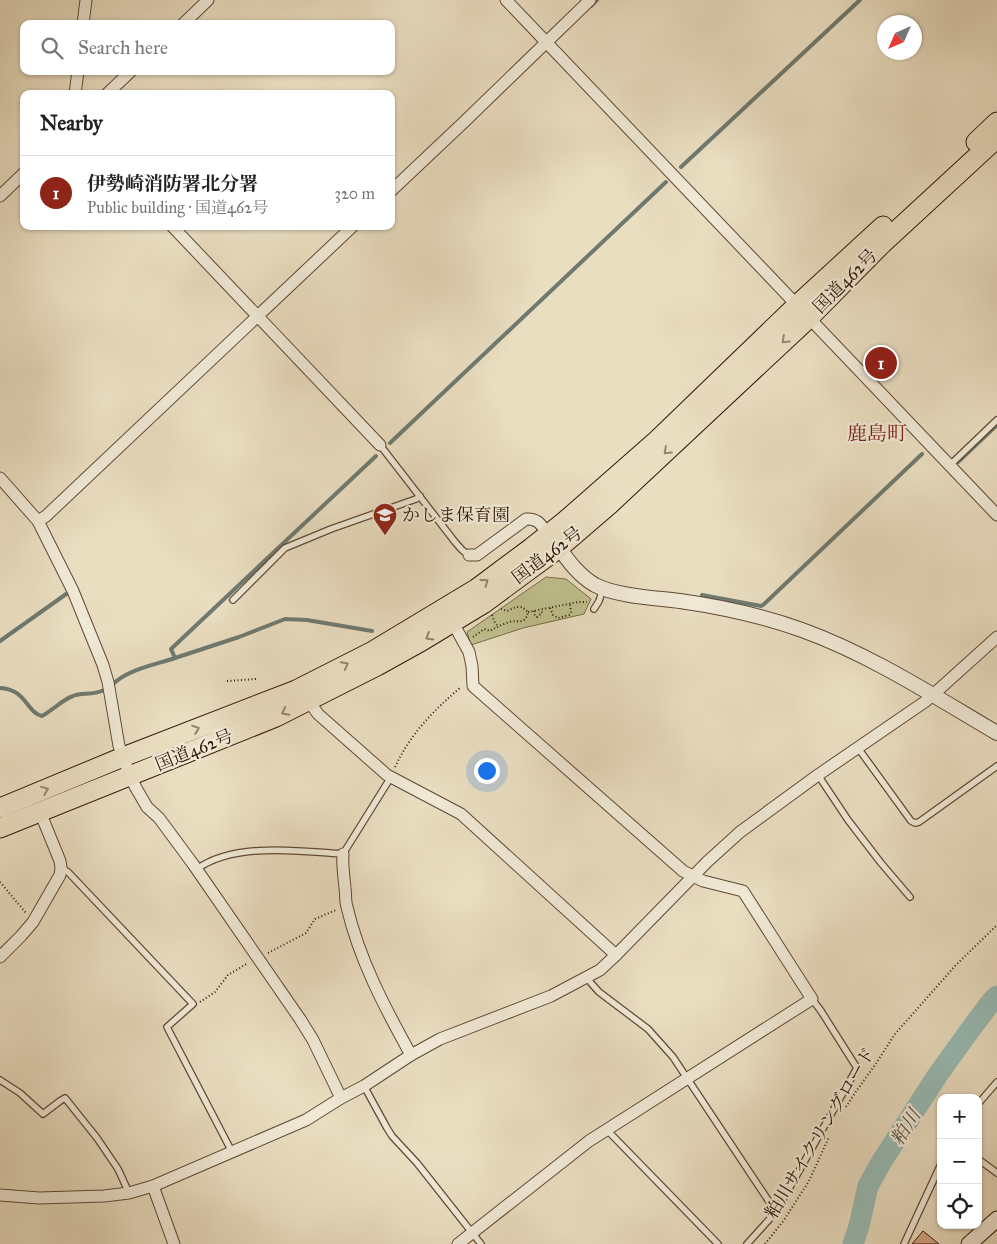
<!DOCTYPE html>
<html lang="en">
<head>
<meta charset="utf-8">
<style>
  :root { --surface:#fff; --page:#f2f2f2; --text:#222; --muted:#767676; --line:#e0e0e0; --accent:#8f2418 }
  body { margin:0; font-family:"IM FELL Great Primer","Noto Serif JP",serif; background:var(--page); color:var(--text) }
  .controls { position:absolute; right:15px; bottom:15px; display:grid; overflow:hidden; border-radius:10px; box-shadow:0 1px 4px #0004 }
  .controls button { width:45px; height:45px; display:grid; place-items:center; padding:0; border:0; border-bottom:1px solid var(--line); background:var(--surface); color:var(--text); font:25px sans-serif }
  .compass { position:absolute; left:877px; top:15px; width:45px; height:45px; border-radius:50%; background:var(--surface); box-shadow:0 1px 4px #0004; rotate:225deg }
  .you { position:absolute; left:486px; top:770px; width:18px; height:18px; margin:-12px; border:4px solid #fff; border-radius:50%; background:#1a73e8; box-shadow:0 0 0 8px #1a73e833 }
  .badge { display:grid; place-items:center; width:32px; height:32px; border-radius:50%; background:var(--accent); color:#fff; font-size:16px; font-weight:700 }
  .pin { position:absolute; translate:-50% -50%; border:2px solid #fff; box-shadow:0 1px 5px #0006 }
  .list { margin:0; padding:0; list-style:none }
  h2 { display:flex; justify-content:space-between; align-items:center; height:65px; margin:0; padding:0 20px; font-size:21px }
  h2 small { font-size:16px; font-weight:400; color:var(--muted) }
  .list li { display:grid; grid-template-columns:32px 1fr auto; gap:15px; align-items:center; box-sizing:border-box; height:75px; padding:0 20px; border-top:1px solid var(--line) }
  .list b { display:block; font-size:19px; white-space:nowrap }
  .list p { margin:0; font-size:16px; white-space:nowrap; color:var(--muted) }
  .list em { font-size:16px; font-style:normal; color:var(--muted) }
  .icon { flex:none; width:28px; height:28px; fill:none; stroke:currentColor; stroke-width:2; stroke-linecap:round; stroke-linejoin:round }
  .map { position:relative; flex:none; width:997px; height:1244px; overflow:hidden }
  .search { position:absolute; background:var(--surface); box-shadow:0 1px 4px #0004; left:20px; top:20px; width:375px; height:55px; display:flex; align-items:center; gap:12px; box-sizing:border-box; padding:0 18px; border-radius:10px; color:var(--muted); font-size:19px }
  .panel { position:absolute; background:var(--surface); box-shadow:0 1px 4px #0004; left:20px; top:90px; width:375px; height:140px; border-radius:10px }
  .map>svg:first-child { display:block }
</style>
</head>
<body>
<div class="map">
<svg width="997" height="1244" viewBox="0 0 997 1244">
  <rect width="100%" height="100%" fill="#eadec1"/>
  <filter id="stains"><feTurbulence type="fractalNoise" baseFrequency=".004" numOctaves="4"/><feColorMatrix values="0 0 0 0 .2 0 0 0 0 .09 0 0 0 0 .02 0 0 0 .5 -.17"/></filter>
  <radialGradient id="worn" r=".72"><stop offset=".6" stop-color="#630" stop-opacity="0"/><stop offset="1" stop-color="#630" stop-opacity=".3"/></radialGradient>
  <path fill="#bfbf8d" stroke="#786b4a" d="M546,577L566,579L591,599L584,614L523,628L471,645L467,632Z"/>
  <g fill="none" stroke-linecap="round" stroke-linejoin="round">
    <g stroke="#6e7a70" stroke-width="4">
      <path d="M591,6L597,0"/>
      <path d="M681,167L860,0"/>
      <path d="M390,443L666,182"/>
      <path d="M958,462L997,425"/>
      <path d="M702,595L761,606L763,605L922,454"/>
      <path d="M0,641L69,592L67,589"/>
      <path d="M175,658L239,637L285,619L307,620L372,631"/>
      <path d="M113,684C129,669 154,665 175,658L171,649L376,456"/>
      <path d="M0,688C26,689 26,712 42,716C53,710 62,700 73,696C82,692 92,696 104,690"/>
    </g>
    <path stroke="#98bcb6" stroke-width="21" d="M853,1244L859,1226L868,1186L882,1161L937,1076L970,1030L991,1002L997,996"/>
  </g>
  <path fill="#d9a688" stroke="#301706" d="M923,1231L939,1244H912Z"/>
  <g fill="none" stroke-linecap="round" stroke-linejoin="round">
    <defs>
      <g id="service">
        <path d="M380,445L455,542L462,550L469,555"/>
        <path d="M949,466L997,420"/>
        <path d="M233,600L285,548L331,529L416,499L420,496"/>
        <path d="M594,609L599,601L603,589"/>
        <path d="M858,748L911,821L915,823L919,822L997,766"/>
        <path d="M818,775L848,820L881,863L910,897"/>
        <path d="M61,868L68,872L193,1004L167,1027L232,1152"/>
        <path d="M197,869C235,842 299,851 343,854L391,777"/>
        <path d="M587,977L591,983L599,992L648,1029L673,1057L776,1212"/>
        <path d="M0,1080L20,1093L43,1114L60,1101L65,1098L97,1138L118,1169L129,1193"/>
        <path d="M364,1086L387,1128L392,1136L417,1163L481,1244"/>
        <path d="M978,1104L997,1082"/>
        <path d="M607,1130L718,1244"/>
        <path d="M978,1159L997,1173"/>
        <path d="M747,1244L776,1212L857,1068L821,1011L812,999"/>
        <path d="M904,1244L941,1164"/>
      </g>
      <g id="minor">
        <path d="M506,0L997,515"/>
        <path d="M83,24L86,0"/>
        <path d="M183,24L208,0"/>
        <path d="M75,94L78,71"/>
        <path d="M107,94L131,71"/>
        <path d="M391,191L464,122L590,0"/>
        <path d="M0,196L24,173"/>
        <path d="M172,226L380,445"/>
        <path d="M0,478L38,521L73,591L103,665L108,682L119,746L130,776L136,788L147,807L159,818L193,864L300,1019L313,1040L341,1098"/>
        <path d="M38,521L46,516L353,226"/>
        <path d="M469,555H477L526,519C538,518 541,525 548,534"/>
        <path d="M453,623L469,652L472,666L473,686L683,871L703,881L743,891L812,999L589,1141L458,1244"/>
        <path d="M309,700L313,707L318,714L387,775L461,814L616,955"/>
        <path d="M343,854C342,865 344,877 345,888C346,894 345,901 347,907C359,959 385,1008 411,1055"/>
        <path d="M0,957L21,936L33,922L60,875L61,868L60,861L40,812"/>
        <path d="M153,1186L174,1244"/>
        <path d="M0,1195L39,1198L104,1196L129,1193L153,1186L306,1120L341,1098L364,1086L411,1055L440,1039L551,996L600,970L616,955L707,862L740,832L818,775L926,701L997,637"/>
      </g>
      <path id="tertiary" d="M554,541C565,556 577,575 595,585C616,596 656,598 680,601C722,607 763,616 802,630C871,655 934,696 997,733"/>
      <path id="secondary" d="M969,1244L997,1219"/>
      <g id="trunk">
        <path d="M976,142L997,122"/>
        <path d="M0,808L123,757L296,690L373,651L476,589L531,548L565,521L655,442L797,305L883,226"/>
        <path d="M0,828L276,717L377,666L422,641L483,604L559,548L609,505L809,318L882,244L997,138"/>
      </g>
    </defs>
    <use href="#service" stroke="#5e4935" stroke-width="8"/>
    <use href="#minor" stroke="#5e4935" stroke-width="13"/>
    <use href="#tertiary" stroke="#5e4935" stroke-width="16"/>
    <use href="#secondary" stroke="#301706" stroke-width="17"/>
    <use href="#trunk" stroke="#301706" stroke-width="21"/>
    <g stroke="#301706" stroke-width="2" stroke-dasharray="1 2.5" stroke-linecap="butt">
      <path d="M550,608L553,615L558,618L569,615L571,613L570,604"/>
      <path d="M534,611V614L537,617L542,613L541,610"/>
      <path d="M528,612L578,602H587"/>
      <path d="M492,615L494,621L497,625"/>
      <path d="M473,637L484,629L490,631C496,627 502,625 509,622C518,619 525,626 528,612L522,607H516L507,611L501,609"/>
      <path d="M227,681L256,679"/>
      <path d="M395,767C411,733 433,711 461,687"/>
      <path d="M0,882L26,913"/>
      <path d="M268,953L306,933L315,919L336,910"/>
      <path d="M200,1002L215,992L228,975L248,963"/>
      <path d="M846,1107L857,1090L875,1065L895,1034L955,966L997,925"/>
      <path d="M765,1244L784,1220L809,1181L829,1137"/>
    </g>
    <use href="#service" stroke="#f1ead7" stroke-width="5.5"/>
    <use href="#minor" stroke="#f1ead7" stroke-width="11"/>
    <use href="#tertiary" stroke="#f1ead7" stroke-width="14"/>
    <use href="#secondary" stroke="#f1ead7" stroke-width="15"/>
    <use href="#trunk" stroke="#eadec1" stroke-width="19"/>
  </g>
  <defs><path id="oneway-chevron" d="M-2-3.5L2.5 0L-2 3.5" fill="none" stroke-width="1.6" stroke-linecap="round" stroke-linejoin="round" transform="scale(1.25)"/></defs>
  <g stroke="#96846d">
    <use href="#oneway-chevron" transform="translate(785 340) rotate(137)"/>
    <use href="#oneway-chevron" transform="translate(667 451) rotate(137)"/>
    <use href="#oneway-chevron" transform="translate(485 582) rotate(-36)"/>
    <use href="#oneway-chevron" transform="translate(429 637) rotate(149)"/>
    <use href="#oneway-chevron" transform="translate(345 665) rotate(-27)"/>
    <use href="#oneway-chevron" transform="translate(285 712) rotate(153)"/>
    <use href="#oneway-chevron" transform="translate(196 729) rotate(-21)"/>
    <use href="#oneway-chevron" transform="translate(45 790) rotate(-22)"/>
  </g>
  <defs>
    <symbol id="school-pin" viewBox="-11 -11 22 30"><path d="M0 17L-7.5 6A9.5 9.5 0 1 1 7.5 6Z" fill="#8f2418" stroke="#f1ead7"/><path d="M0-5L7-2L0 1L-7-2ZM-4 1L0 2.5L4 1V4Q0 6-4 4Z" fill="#fff"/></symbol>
  </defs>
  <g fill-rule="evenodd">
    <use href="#school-pin" x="371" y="501" width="28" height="38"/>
  </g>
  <g text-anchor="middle" stroke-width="4.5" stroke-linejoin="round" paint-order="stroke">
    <g font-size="18" fill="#301706" stroke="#f1ead7">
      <text transform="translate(845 281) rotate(-45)" y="6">国道462号</text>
      <text transform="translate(547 555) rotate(-37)" y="6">国道462号</text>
      <text transform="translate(194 750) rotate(-22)" y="6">国道462号</text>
      <text transform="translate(820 1133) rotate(-59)" y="6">粕川サイクリングロード</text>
    </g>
    <g font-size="18" fill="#301706" stroke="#f1ead7" text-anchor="start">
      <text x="402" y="521">かしま保育園</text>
    </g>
    <g font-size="19" font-style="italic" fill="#545144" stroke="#f1ead7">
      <text transform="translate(905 1127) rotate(-58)" y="7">粕川</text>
    </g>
    <g font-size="20" fill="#7a1f14" stroke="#f1ead7">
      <text x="877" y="440">鹿島町</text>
    </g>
  </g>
  <rect width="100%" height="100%" filter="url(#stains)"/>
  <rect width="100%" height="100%" fill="url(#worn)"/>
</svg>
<div class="controls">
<button>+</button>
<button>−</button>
<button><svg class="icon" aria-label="locate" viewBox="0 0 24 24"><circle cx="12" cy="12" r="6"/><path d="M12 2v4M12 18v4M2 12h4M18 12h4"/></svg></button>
</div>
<svg class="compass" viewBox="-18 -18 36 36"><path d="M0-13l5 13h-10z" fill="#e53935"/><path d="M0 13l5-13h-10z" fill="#767676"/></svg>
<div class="you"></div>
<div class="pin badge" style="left:881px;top:363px">1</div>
<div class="search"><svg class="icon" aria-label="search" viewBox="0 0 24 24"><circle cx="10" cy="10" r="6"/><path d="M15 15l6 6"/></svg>Search here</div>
<section class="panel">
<h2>Nearby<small></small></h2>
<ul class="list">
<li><span class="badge">1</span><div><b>伊勢崎消防署北分署</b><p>Public building · 国道462号</p></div><em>320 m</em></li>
</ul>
</section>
</div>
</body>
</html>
